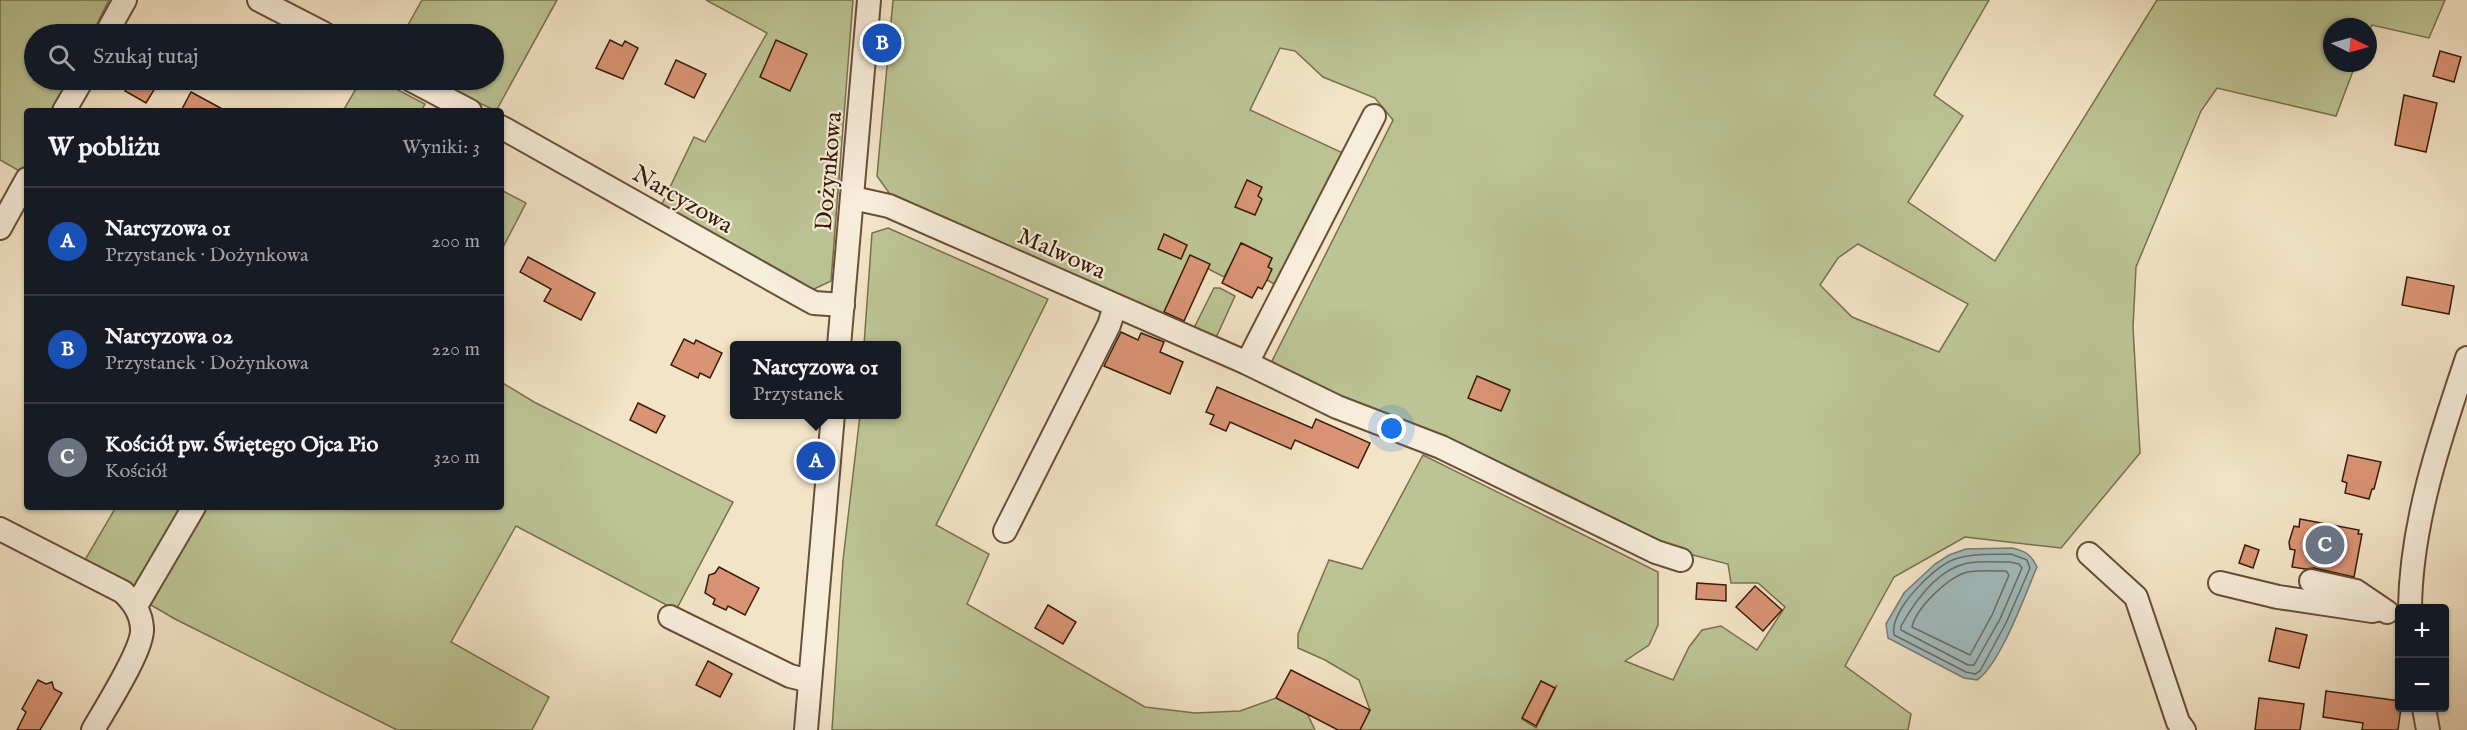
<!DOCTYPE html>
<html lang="pl">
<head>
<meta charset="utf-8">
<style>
  :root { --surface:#171b24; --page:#242831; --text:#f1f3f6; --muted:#9ea1a6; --line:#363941; --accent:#db2777 }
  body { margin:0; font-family:"IM FELL English",serif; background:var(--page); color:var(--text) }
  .controls { position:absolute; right:18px; bottom:18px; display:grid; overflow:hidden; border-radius:6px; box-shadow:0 2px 4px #0004 }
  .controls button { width:54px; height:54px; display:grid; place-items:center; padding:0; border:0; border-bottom:2px solid var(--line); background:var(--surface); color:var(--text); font:30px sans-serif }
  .compass { position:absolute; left:2323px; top:18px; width:54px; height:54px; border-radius:50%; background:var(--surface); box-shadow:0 2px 4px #0004; rotate:95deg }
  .you { position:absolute; left:1392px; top:429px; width:21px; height:21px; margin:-15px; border:4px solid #fff; border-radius:50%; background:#1a73e8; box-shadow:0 0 0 9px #1a73e833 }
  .badge { display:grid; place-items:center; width:39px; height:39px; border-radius:50%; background:var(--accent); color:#fff; font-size:20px; font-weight:700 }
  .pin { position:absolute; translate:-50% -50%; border:3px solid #fff; box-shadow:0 2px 6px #0006 }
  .popup { position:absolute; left:730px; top:341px; width:171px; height:78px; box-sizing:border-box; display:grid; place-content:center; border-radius:6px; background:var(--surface); filter:drop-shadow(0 2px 4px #0005); font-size:20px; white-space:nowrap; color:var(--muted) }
  .popup b { font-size:22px; color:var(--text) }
  .popup::after { content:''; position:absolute; left:50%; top:100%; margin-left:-12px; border:12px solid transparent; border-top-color:var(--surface) }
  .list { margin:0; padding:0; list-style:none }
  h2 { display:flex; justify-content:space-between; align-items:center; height:78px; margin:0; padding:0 24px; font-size:26px }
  h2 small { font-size:20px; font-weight:400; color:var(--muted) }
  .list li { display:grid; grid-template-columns:39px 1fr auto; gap:18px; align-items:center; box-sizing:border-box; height:108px; padding:0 24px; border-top:2px solid var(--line) }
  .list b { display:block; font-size:22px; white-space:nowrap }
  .list p { margin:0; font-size:20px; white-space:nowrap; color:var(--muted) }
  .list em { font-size:20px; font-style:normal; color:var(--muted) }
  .icon { flex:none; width:33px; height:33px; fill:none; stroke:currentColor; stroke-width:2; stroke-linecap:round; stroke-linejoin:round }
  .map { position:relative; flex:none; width:2467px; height:730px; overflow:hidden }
  .search { position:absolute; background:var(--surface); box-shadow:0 2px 4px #0004; left:24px; top:24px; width:480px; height:66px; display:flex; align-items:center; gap:15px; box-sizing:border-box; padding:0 21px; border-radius:33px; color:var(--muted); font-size:22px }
  .panel { position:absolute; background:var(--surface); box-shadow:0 2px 4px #0004; left:24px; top:108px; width:480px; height:402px; border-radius:6px }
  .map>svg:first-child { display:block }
</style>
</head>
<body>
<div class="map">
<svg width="2467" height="730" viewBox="0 0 2467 730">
  <rect width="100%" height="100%" fill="#f3e4c7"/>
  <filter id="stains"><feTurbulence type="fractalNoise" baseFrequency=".00333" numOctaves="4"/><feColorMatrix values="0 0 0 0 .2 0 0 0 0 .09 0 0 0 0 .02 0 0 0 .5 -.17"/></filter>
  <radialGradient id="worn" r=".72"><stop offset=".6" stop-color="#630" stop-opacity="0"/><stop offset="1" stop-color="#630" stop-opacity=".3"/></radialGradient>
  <g fill="#bcc494" stroke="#7a704e" stroke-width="1.5" fill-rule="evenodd">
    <path d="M0,0H109L92,34H34V80H70L54,111H27V165L23,173L0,160Z"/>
    <path d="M422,0H557L496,111L432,80H494V34H403Z"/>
    <path d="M706,0H853L831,281L810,291L660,208L694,137L705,142L767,33Z"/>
    <path d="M893,0H1989L1934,95L1963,116L1908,202L1995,261L2157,0H2445L2429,38L2372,25L2368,34V27H2332V63H2356L2336,116L2217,88L2201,111L2136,267L2133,327L2140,453L2061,548L1965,537L1894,577L1845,666L1911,714L1908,730H1360L1370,710L1359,680L1325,660L1298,648V634L1329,560L1362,569L1423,455L1658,572V625L1649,645L1625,661L1673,680L1689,647L1702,630L1721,626L1757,650L1785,607L1758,583H1731L1728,564L1685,553L1270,365L1393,120L1375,98L1323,77L1295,51L1280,48L1250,110L1343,153L1278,286L1267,280L1268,267L1272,258L1242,243L1224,277L1203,266L1181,275L1163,316L892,197L877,176ZM1858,244L1968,304L1939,352L1852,317L1820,285L1838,258ZM1541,681L1555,688L1557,685L1536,728L1522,719Z"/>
    <path d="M361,80H379L425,104L421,111H343Z"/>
    <path d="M501,190L526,203L501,251Z"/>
    <path d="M888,228L1048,299L936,525L989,554L967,604L1145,707L1195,713L1240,711L1276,698L1306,711L1315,730H832L843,560L860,415L897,414V346L864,345L872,233Z"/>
    <path d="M1214,288H1220L1235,296L1215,340L1193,330Z"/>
    <path d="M501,382L534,402L733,502L676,610L516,526L451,642L549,697L532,730H397L175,619L82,565L116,507H501Z"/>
  </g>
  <path fill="#a0bcbf" stroke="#777c76" stroke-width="1.5" d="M2012,548C2025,551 2031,554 2037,567C2025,595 2000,665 1977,680L1964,678L1888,638L1886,624L1904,593L1935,564L1949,555L1966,549Z"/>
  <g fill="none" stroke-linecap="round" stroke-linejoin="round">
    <g stroke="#6c6c64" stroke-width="1.5">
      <path d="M2011,554L2027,560L2030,568L2006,623L1980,671L1975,674L1966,672L1894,635C1889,611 1934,566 1955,559C1973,553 1992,555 2011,554Z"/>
      <path d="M2010,562L2019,564L2022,568L2000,619L1974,665H1968L1901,630V626C1915,601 1937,569 1968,563C1981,561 1996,562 2010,562Z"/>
      <path d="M2006,571L2009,575L1992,615L1970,655L1912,627C1916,608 1949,576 1968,572C1980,570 1994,571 2006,571Z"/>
    </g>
  </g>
  <g fill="#d99475" stroke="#391d09" stroke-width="1.5">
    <path d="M610,40L622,46L625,41L638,48L623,79L596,68Z"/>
    <path d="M776,40L807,54L790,91L760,77Z"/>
    <path d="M2440,51L2461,57L2454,82L2433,76Z"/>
    <path d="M676,60L706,74L694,98L665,84Z"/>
    <path d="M131,80H160L146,103L125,91Z"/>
    <path d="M191,92L226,111H181Z"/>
    <path d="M2404,95L2437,103L2426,152L2395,145Z"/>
    <path d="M1247,180L1262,187L1258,196L1262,199L1255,215L1235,207Z"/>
    <path d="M1164,234L1187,245L1181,259L1158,249Z"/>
    <path d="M1241,243L1272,258L1268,267L1272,269L1267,280L1262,289L1258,287L1252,298L1222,283Z"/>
    <path d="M1190,255L1210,264L1184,321L1164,312Z"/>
    <path d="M528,257L595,293L581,320L544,301L551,289L520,272Z"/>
    <path d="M2407,277L2454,286L2449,314L2402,305Z"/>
    <path d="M1121,332L1138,340L1141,333L1164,342L1160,352L1183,362L1170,394L1104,366Z"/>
    <path d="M684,339L694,344L696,340L722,353L710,378L700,373L698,378L671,365Z"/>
    <path d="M1477,376L1510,390L1501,411L1468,398Z"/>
    <path d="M1217,387L1312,428L1316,419L1370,443L1358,468L1295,440L1291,449L1230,422L1226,431L1210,424L1214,415L1206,412Z"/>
    <path d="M638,403L665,416L656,433L630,420Z"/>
    <path d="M2348,455L2381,462L2374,489H2372L2369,499L2345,493L2347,483L2342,481Z"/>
    <path d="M2300,519L2359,530L2358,534H2362L2354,577L2314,568L2305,569L2292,567L2295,550L2290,549L2289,542L2294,526L2299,527Z"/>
    <path d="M2245,545L2259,550L2253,568L2239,563Z"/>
    <path d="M719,567L759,588L745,615L728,606L726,610L713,604L715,599L705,593L709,575L715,573Z"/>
    <path d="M1697,583L1726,585V601L1696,599Z"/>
    <path d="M1755,586L1782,610L1763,631L1736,607Z"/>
    <path d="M1048,605L1076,622L1063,644L1035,628Z"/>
    <path d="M2276,628L2307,635L2299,668L2269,661Z"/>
    <path d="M708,661L732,674L720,697L696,685Z"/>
    <path d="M1291,670L1370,710L1360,730H1338L1276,698Z"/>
    <path d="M38,680L46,684L52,682L54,689L62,693L40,730H17L26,712L22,709Z"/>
    <path d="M1541,681L1555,688L1536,726L1522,718Z"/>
    <path d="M2326,691L2400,701L2401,708L2398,730H2362L2363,723L2323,717Z"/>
    <path d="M2259,698L2304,704L2300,730H2255Z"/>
  </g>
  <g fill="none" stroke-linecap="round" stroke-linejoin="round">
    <defs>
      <g id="minor">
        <path d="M259,0L325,34"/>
        <path d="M106,34L125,0"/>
        <path d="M411,80L470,111"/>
        <path d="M64,111L82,80"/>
        <path d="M501,127L801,296L814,303L843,305"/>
        <path d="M853,198L889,206L1247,363L1337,407L1441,447L1656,552L1681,560"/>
        <path d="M0,228L27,179"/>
        <path d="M839,346L869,0"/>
        <path d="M1247,363L1374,116"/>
        <path d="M0,529L123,592C134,603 141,613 142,628C144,649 104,710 93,730"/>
        <path d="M1005,531L1109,325L1115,306"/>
        <path d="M2089,554L2136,597L2178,722L2184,730"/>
        <path d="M2311,581L2356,591L2387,612"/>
        <path d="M2220,583L2278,597L2372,611L2381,609"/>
        <path d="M136,606L194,507"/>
        <path d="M2410,608C2411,523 2440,438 2467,358"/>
        <path d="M670,617L790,676L810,681"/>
        <path d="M2424,708L2428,730"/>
        <path d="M806,730L833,414"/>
      </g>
    </defs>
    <use href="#minor" stroke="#684f38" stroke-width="26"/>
    <use href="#minor" stroke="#f7eddb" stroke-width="22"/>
  </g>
  <g text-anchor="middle" stroke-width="4.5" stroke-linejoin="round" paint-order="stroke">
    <g font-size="24" fill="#391d09" stroke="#f7eddb">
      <text transform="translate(828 171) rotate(-85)" y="8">Dożynkowa</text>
      <text transform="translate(683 199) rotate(30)" y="8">Narcyzowa</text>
      <text transform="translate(1062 253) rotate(24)" y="8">Malwowa</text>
    </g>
  </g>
  <rect width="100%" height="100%" filter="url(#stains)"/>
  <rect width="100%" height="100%" fill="url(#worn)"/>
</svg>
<div class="controls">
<button>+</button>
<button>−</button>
</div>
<svg class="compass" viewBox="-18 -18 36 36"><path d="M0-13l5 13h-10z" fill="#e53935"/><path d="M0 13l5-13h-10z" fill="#9ea1a6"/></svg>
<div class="you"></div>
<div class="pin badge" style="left:816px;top:461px;background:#1a4fb4">A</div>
<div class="popup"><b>Narcyzowa 01</b>Przystanek</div>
<div class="pin badge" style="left:882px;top:43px;background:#1a4fb4">B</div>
<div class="pin badge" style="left:2325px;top:545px;background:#6b7280">C</div>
<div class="search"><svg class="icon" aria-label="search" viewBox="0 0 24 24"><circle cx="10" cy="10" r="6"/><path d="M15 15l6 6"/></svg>Szukaj tutaj</div>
<section class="panel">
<h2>W pobliżu<small>Wyniki: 3</small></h2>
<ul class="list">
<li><span class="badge" style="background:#1a4fb4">A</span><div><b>Narcyzowa 01</b><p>Przystanek · Dożynkowa</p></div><em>200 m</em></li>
<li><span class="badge" style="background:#1a4fb4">B</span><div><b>Narcyzowa 02</b><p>Przystanek · Dożynkowa</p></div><em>220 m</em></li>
<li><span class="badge" style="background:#6b7280">C</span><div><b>Kościół pw. Świętego Ojca Pio</b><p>Kościół</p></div><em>320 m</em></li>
</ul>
</section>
</div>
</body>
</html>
